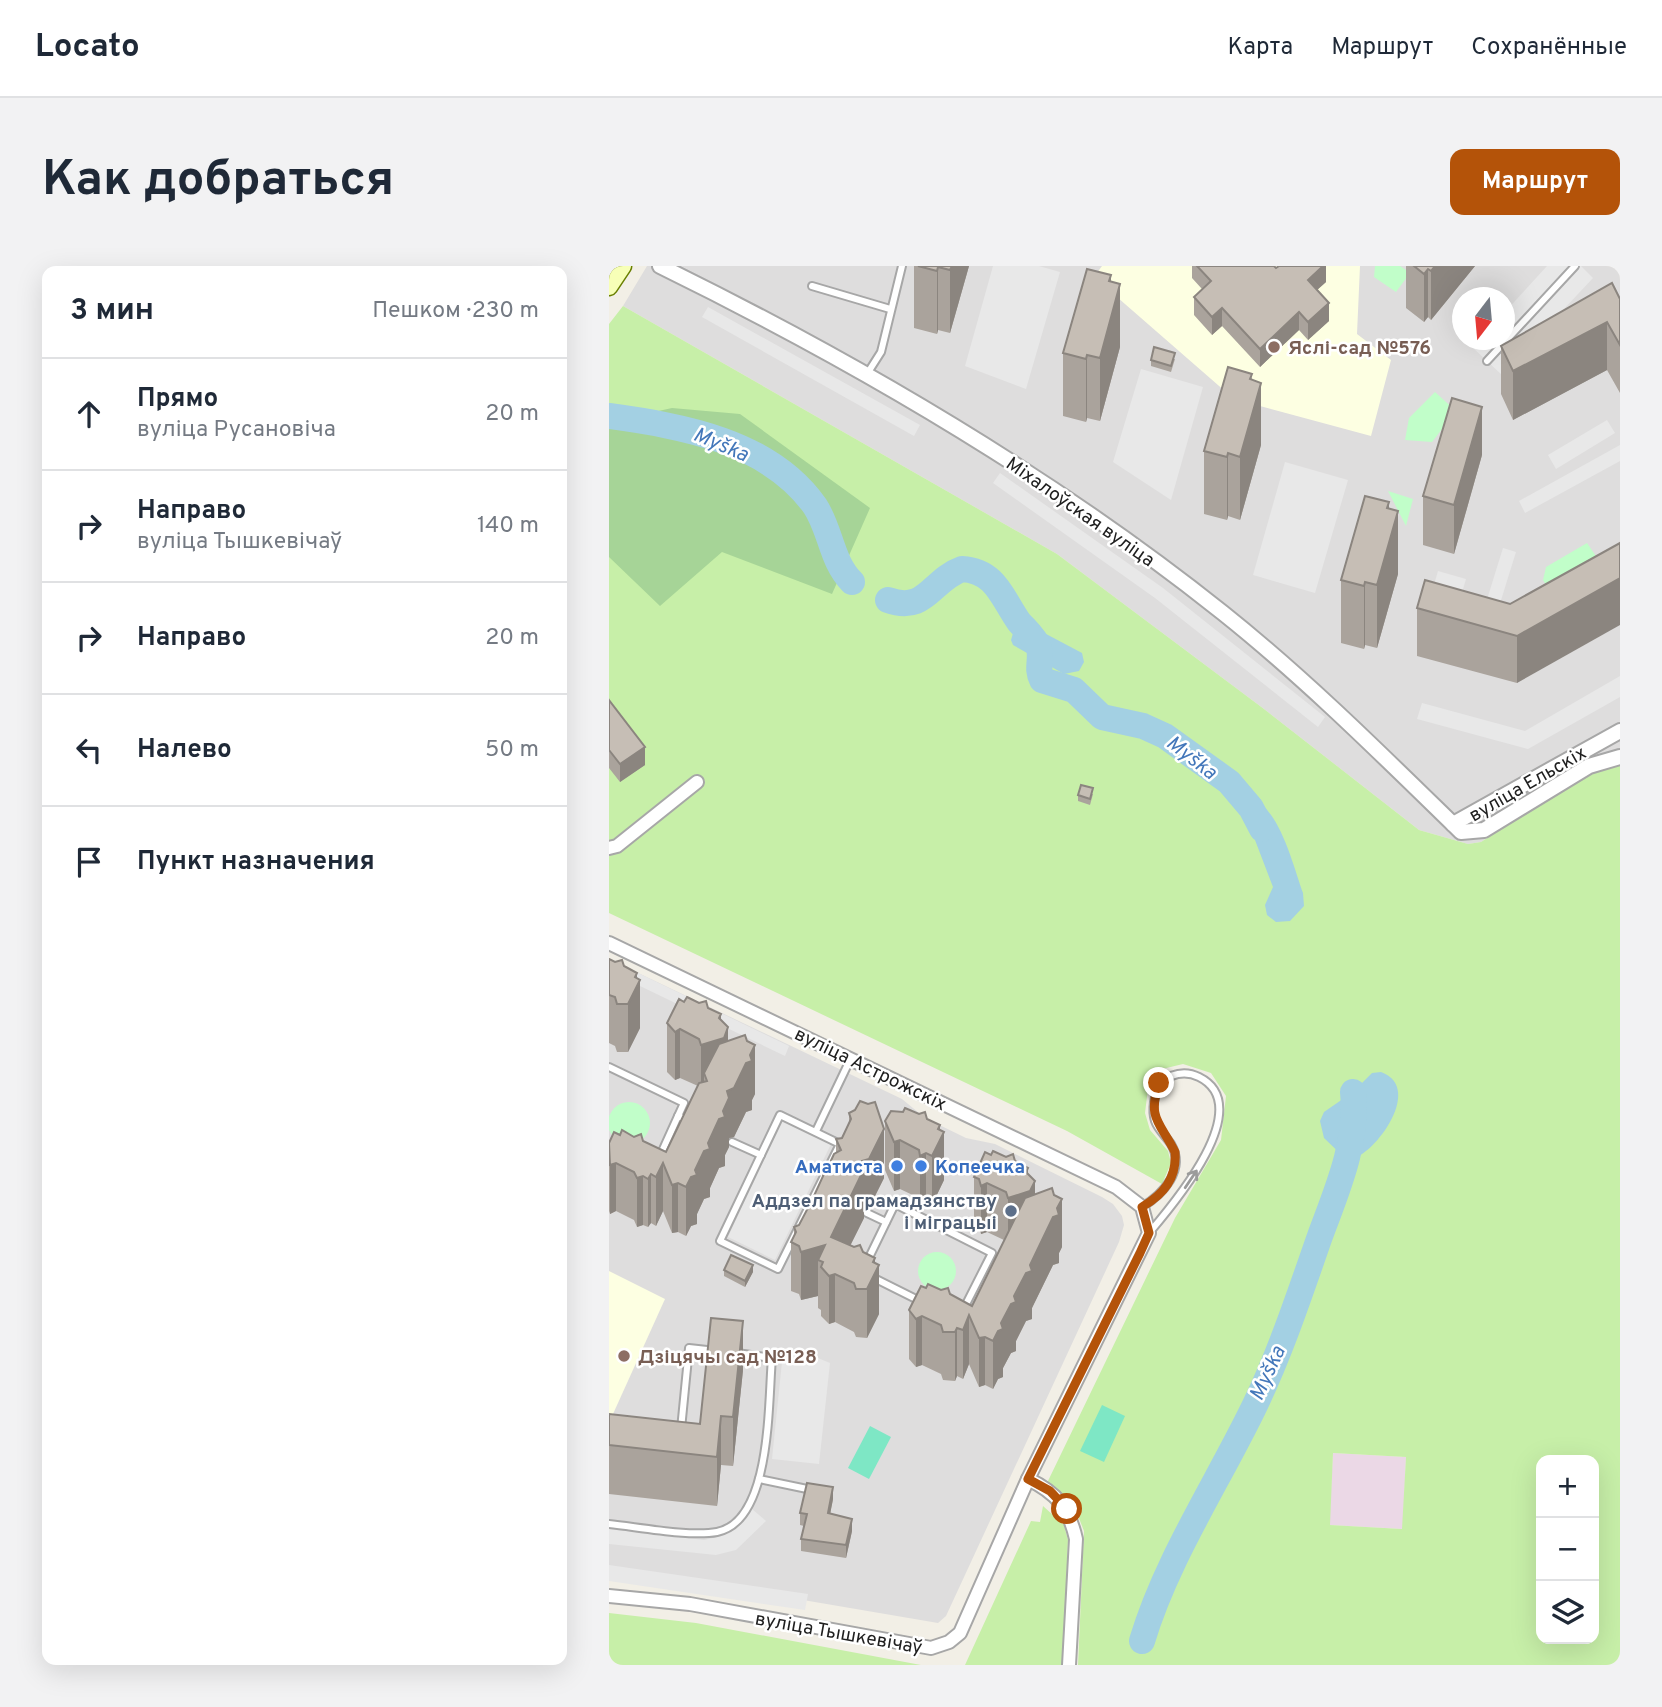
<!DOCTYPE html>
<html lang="ru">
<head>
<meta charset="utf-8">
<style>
  :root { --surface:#fff; --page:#f2f2f3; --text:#1f2937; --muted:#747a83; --line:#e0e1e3; --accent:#b45309 }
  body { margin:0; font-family:Overpass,sans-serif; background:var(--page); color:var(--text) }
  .controls { position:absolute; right:21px; bottom:21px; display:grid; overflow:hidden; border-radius:14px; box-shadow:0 7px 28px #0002 }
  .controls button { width:63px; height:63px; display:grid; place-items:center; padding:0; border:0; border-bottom:2px solid var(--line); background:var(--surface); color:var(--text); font:35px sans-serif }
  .compass { position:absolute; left:843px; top:21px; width:63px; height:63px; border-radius:50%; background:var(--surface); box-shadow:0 7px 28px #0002; rotate:196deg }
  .stop { position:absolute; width:21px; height:21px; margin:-16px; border:5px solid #b45309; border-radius:50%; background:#fff }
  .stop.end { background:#b45309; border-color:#fff; box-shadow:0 2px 7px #0008 }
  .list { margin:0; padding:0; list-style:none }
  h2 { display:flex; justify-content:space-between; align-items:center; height:91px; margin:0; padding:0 28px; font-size:30px }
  h2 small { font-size:23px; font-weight:400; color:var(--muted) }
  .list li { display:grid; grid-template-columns:46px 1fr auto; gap:21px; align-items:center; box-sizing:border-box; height:112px; padding:0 28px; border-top:2px solid var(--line) }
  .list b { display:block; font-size:26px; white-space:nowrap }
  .list p { margin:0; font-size:23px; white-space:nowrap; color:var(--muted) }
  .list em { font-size:23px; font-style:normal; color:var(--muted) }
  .icon { flex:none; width:38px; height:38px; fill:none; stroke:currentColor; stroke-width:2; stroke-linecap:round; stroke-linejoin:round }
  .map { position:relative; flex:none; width:1011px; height:1399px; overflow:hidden; border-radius:14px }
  header { display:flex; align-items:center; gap:42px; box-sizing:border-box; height:98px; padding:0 35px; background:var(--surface); border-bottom:2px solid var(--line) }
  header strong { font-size:33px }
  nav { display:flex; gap:38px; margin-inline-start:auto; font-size:24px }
  .intro { display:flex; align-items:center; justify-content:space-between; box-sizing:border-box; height:168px; padding:0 42px }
  h1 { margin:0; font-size:49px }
  .button { padding:18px 32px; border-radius:14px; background:var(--accent); color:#fff; font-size:24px; font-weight:700 }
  main { display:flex; gap:42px; padding:0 42px }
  aside { flex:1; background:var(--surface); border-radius:14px; box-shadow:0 7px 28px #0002 }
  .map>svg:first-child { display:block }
</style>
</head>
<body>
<header>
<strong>Locato</strong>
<nav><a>Карта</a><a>Маршрут</a><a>Сохранённые</a></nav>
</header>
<div class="intro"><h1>Как добраться</h1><a class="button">Маршрут</a></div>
<main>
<aside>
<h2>3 мин<small>Пешком · 230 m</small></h2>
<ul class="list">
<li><svg class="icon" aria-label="ahead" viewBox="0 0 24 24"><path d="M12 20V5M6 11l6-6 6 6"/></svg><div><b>Прямо</b><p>вуліца Русановіча</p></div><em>20 m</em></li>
<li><svg class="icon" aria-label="right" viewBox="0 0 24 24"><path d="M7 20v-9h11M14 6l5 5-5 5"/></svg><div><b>Направо</b><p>вуліца Тышкевічаў</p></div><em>140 m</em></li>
<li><svg class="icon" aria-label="right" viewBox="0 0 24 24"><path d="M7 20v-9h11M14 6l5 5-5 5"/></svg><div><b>Направо</b></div><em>20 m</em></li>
<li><svg class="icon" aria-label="left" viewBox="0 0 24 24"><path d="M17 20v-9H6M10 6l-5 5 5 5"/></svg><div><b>Налево</b></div><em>50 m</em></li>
<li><svg class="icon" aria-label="arrive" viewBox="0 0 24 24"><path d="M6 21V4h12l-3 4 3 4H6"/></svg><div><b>Пункт назначения</b></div></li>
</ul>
</aside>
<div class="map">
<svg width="1011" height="1399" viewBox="0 0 1011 1399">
  <rect width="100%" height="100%" fill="#f2efe6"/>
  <g fill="#dedddd" fill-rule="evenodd">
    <path d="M38,0H1011V499L972,511L872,576L859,578L810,564L655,443L448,288L14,40ZM853,32H895V74H853Z"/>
    <path d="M0,693L293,833L316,852L357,872L386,878L493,931L504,938L513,950L515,959L510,976L337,1350L329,1357L106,1319L0,1306Z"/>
  </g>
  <path fill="#ebd8e6" d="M724,1187L797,1191L794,1263L720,1259Z"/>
  <g fill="#fdffe2">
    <path d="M493,0H751L748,68L782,94L762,170L625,133L485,11Z"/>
    <path d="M0,1005L56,1033L4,1148H0Z"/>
  </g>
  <g fill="#c7efa8" fill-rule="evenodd">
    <path d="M14,40L448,288L655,443L810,564L859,578L872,576L972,511L1011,499V1399H469L475,1265L464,1237L438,1217L566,952L612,874L617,830L602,807L574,798L549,804L540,814L536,847L541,864L559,885L562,897L553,918L458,865L0,647V58ZM724,1187L797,1191L793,1263L721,1259ZM932,1194H985V1373H932Z"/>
    <path d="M434,1240L455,1259L459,1274L454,1399H356L422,1255L431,1256Z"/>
    <path d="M0,1347L87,1357L312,1399H0Z"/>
  </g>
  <path fill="#a6d497" d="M63,142L131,148L261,242L223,328L113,286L51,340L0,291V156Z"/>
  <g fill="#c1fec9">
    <path d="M766,0H791L801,7L787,26L765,11Z"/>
    <path d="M826,126L847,145L823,176L796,174L800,152Z"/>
    <path d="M779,225L804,233L797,260Z"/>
    <path d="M978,277L993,299L942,327L934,314L937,301Z"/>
    <circle cx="20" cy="857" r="21"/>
    <circle cx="328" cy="1005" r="19"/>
  </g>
  <g fill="#7ee7c5">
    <path d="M493,1139L516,1150L495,1196L471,1185Z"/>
    <path d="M261,1160L282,1171L260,1213L239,1202Z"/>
  </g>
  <g fill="#e8e8e8">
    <path d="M384,0H430L451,6L417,123L356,100Z"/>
    <path d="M938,0H972L984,12L893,109L863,81L870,74H895L896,46Z"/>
    <path d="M99,41L311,159L305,170L93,51Z"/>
    <path d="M532,103L594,121L562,234L504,196Z"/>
    <path d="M998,154L1006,167L947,203L939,189Z"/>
    <path d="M1011,179V195L916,247L910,235Z"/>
    <path d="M676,196L739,214L706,327L644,309Z"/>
    <path d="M391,207L554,322L716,451L709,461L546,332L384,217Z"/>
    <path d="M894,282L907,286L888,347L875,343Z"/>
    <path d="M829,305L857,313L852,330L824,322Z"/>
    <path d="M1011,410V431L919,483L808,453L813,437L916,465Z"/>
    <path d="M0,693L180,780L176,790L0,705Z"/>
    <path d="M173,855L222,878L166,994L119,971Z"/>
    <path d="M174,1086L199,1088L221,1097L210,1198L163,1193Z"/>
    <path d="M143,1243L157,1255L127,1284L107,1289L0,1278V1263L95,1274L113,1270L131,1259Z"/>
    <path d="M0,1299L199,1328L196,1344L0,1315Z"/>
  </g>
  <g fill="#a3d0e3">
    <path d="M422,360L473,387L475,396L470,405L455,408L404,379L402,374L405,364Z"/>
    <path d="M638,532C669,535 684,600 694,627L695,640L681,655L667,656L658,649L656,639L664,621L633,540Z"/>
    <path d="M772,806C818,823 760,896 738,894L715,872L711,855L715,846L744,826L763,807Z"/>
  </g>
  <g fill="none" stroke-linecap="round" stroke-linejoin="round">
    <g stroke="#a3d0e3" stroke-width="26">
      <path d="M0,150C73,160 160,175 206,240C222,264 222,295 243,316"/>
      <path d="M279,334C317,348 322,314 353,303C387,305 393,332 410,356C417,364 426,371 430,382C433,393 427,403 433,414L465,424L493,451L534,460L556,470L620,516L642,542L653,563"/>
      <path d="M533,1375C557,1294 609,1216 646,1139C672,1085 691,1027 711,970C728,924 749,877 744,826"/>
    </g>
    <defs>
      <g id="service">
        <path d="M203,20L281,43"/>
        <path d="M878,95L966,0"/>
        <path d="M258,108L272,86L293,0"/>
        <path d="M0,801L75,837L69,850"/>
        <path d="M171,849L231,878L169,1003L111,975Z"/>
        <path d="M207,865L241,794"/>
        <path d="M123,876L152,889"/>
        <path d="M50,892L69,850L78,854"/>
        <path d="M286,938L383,987L349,1054L253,1006Z"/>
        <path d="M533,941C554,928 577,904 562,878C557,870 549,864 546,855C542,842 546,830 550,817C562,808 576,804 590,811C649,840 563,940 540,967"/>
        <path d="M258,947L277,956"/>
        <path d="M72,1163L80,1082L107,1085"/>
        <path d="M150,1213L203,1224"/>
        <path d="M0,1258C29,1261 81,1271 108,1266C163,1255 159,1136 163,1092L128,1087"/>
      </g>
      <g id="minor">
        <path d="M0,582L8,580L88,516"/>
        <path d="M0,677L507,921L533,941L540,967L419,1213L351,1367L340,1376L322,1382L81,1338L0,1330"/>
        <path d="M419,1213C448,1227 460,1242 467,1273L460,1399"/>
      </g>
      <g id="tertiary">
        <path d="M51,0C249,97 441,209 614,347C698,414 775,491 852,566L875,564L980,500L1011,491"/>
        <path d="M844,558L1011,465"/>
      </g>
      <path id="secondary" d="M0,21L14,0"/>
    </defs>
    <use href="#service" stroke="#a7a7a7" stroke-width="10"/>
    <use href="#minor" stroke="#a7a7a7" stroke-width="16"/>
    <use href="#tertiary" stroke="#a7a7a7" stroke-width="18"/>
    <use href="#secondary" stroke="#697f00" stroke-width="19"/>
    <use href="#service" stroke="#fff" stroke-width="6"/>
    <use href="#minor" stroke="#fff" stroke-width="12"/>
    <use href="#tertiary" stroke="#fff" stroke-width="14"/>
    <use href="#secondary" stroke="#f7ffb7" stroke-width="16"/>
  </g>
  <g fill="#aaa39c">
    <path d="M305,0H360L341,67L329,64L328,68L305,62Z"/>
    <path d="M583,0H665L667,2L717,0V16L708,24L720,55L699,74L690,64L651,101L613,60L603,69L585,49V31L593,23L583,12Z"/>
    <path d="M797,0H866L822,54L819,51L815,56L797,42Z"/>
    <path d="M502,16L511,81L491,155L478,152L477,156L454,150V87Z"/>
    <path d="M1011,33V127L998,104L904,154L892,128V80Z"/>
    <path d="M566,93L562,106L542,100V94Z"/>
    <path d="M643,114L652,179L631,254L619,250L618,254L595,248V185Z"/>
    <path d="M873,189L845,288L814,279V230Z"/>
    <path d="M780,243L789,308L768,382L756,379L755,383L732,377V314Z"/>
    <path d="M1011,277L908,417L808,390V342L901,338Z"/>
    <path d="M0,434L36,499L11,516L0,502Z"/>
    <path d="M484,528L481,539L469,535V529Z"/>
    <path d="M0,693L15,700L28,712L31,762L19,786H8L6,780L0,777Z"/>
    <path d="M75,736L99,742L112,755L119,775L146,828L143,834V844L137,846L125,871L120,872V881L116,889V900L110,902L101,922V931L95,933L88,948V958L82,960L77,970L69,966L63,967L54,945L47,960L42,957L39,961L34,959L28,961L25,954L7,945L1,948L0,945V877L11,869L34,875L57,886L89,820L71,812L66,814L58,806V757Z"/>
    <path d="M240,847L275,912L260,942L255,943V952L241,980L254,986L266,997L270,1048L258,1072L247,1071L245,1066L226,1056L220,1058L212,1050V1044L209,1042V1030L192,1034L190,1028L182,1025V976L185,971V961L190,959L198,944V934L204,932L213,913V902L219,901L227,887V873L233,872L240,857Z"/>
    <path d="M318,853L331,864L335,914L323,939L317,936L311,938L310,932L291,923L285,925L276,904V855Z"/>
    <path d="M382,889L406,895L419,908L426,928L453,981L450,987V997L444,999L423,1042V1053L417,1055L407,1075V1085L402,1087L394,1102V1111L389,1113L384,1123L376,1119L370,1121L360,1098L354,1113L348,1110L346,1115L334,1114L332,1108L313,1099L307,1101L300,1093V1044L317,1022L341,1028L363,1040L395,974L378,966L372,968L370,962L365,959V911Z"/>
    <path d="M115,1004L144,1006L136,1021L115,1010Z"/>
    <path d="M134,1104L124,1200L112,1199L108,1240L0,1228V1179L91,1158Z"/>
    <path d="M224,1233L221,1248L243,1265L237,1292L192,1285V1273L195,1260L191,1259V1247Z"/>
  </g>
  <g fill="#8b857f">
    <path d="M343,0H360L341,67V4Z"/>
    <path d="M714,0H717V16L699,32V14Z"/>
    <path d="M826,0H866L822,54V5Z"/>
    <path d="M329,1V64L328,68V5Z"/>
    <path d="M819,3V51L815,56V8Z"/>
    <path d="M502,9V51L511,18V81L491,155V92L500,15Z"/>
    <path d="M720,37V55L699,74V56Z"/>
    <path d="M613,42V60L603,69V51Z"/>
    <path d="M690,46V64L651,101V83Z"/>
    <path d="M998,56V104L904,154V105Z"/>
    <path d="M478,89V152L477,156V93Z"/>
    <path d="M643,108V149L652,117V179L631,254V191Z"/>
    <path d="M873,141V189L845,288V239Z"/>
    <path d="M619,187V250L618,254V191Z"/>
    <path d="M780,236V278L789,245V308L768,382V319L778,242Z"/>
    <path d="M1011,312V359L908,417V370Z"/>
    <path d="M756,316V379L755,383V320Z"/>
    <path d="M36,481V499L11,516V498Z"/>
    <path d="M28,707V721L31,714V762L19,786V738L26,711Z"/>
    <path d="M112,748V773L119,761V810L98,815L95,807V827H92V779Z"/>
    <path d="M71,763V812L66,814V766Z"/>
    <path d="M146,779V828L143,834V844L137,846L125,871L120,872V881L116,889V900L110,902L101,922V931L95,933L88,948V958L82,960L77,970V921L114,845L118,825L141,789Z"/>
    <path d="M331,859V873L335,866V914L323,939V890L329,863Z"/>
    <path d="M275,863V912L260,942L255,943V952L227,1008H226V1056L220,1058V1010L222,971L253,895Z"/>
    <path d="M291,874V923L285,925V876Z"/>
    <path d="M317,887V936L311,938V890Z"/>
    <path d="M7,897V945L1,948V899Z"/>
    <path d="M54,897V945L47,960V911Z"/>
    <path d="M419,902V926L426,915V964L399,981V932Z"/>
    <path d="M42,908V957L39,961V913Z"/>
    <path d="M34,910V959L28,961V912Z"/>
    <path d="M69,917V966L63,967V919Z"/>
    <path d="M378,917V966L372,968V920Z"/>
    <path d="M453,933V981L450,987V997L444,999L423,1042V1053L417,1055L407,1075V1085L402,1087L394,1102V1111L389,1113L384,1123V1075Z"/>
    <path d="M216,979L214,996L209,994V1030L192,1034V986Z"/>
    <path d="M266,992V1006L270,999V1048L258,1072V1023L264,996Z"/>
    <path d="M144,999V1006L136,1021V1015Z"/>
    <path d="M360,1049V1098L354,1113V1064Z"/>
    <path d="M313,1050V1099L307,1101V1053Z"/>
    <path d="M134,1055V1104L124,1200V1151Z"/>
    <path d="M348,1062V1110L346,1115V1066Z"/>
    <path d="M376,1071V1119L370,1121V1072Z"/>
    <path d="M112,1150V1199L108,1240V1191Z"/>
    <path d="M224,1221V1233L219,1259V1247Z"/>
    <path d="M243,1253V1265L237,1292V1279Z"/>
  </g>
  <g fill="#c6beb5" stroke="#8b857f" stroke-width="2">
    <path d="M309,0H343L341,4L329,1L328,5Z"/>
    <path d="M588,0H665L667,2L670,0H714L699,14L720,37L699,56L690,46L651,83L613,42L603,51L585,31L602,15Z"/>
    <path d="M805,0H826L822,5L819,3L815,8Z"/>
    <path d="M478,3L502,9L500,15L511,18L491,92L478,89L477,93L454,87Z"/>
    <path d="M1003,17L1011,33V79L998,56L904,105L892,80Z"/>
    <path d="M545,81L566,87L562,100L542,94Z"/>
    <path d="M619,101L643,108L641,113L652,117L631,191L619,187L618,191L595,185Z"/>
    <path d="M843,132L873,141L845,239L814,230Z"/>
    <path d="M756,230L780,236L778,242L789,245L768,319L756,316L755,320L732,314Z"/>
    <path d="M1011,277V312L908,370L808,342L816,314L901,338Z"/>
    <path d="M0,434L36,481L11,498L0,484Z"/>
    <path d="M472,519L484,522L481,533L469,529Z"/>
    <path d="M0,693L6,696L13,694L15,700L28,707L26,711L31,714L19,738H8L6,731L0,729Z"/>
    <path d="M78,731L90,737L97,735L99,742L112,748L110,752L119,761L115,772L92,779L90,773L71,763L66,766L58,757L70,733L75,736Z"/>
    <path d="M136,769L138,775L146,779L141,789L143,795L137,797L125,822L118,825L120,832L114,845L116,851L110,853L99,877L101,883L95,885L86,904L88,909L82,911L77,921L69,917L63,919L54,897L47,911L42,908L39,913L34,910L28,912L25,906L7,897L1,899L0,877L5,866L11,869L13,864L25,871L32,868L34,875L57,886L90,817L98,815L95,807L110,778Z"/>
    <path d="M251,835L259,838L266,836L275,863L260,893L253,895L255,903L222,971L245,981L251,979L254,986L266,992L264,996L270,999L258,1023H247L245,1017L226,1008L220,1010L212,1001L214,996L209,994L216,979L192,986L190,980L182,976L187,966L185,961L190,959L200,940L198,934L204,932L215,908L213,902L219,901L225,888L232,884L227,873L233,872L242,853L240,847L246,844Z"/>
    <path d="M296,842L310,848L316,846L318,853L331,859L329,863L335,866L323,890L317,887L311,890L310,884L291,874L285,876L276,855L282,845L294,846Z"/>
    <path d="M384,885L397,891L404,888L406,895L419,902L417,906L426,915L421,925L399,932L397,926L378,917L372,920L370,913L365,911L376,886L382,889Z"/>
    <path d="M443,922L445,929L453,933L448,942L450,949L444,951L421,999L423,1005L417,1007L405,1030L407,1036L402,1038L392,1057L394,1063L389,1065L384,1075L376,1071L370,1072L360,1049L354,1064L348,1062L346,1066H334L332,1059L313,1050L307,1053L300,1044L312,1020L317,1022L319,1018L332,1024L339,1022L341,1028L363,1040L416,932Z"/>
    <path d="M122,989L144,999L136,1015L115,1004Z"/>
    <path d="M102,1052L134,1055L124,1151L112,1150L108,1191L0,1179V1148L91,1158Z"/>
    <path d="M198,1217L224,1221L219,1247L243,1253L237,1279L192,1273L198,1248L191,1247Z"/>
  </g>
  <defs><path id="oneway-shaft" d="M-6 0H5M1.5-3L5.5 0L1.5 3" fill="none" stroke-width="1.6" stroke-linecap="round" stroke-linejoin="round" transform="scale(1.75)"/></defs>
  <use stroke="#9b9b9b" href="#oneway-shaft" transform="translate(582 913) rotate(-56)"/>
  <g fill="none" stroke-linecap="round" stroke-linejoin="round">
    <path stroke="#b45309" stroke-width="9" d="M458,1243L441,1225L419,1213L531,987L540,967L533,941C555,928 568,912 566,886C551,856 538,853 550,817"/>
  </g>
  <g fill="#8d6e63" stroke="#fff" stroke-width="2.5">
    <circle cx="665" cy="81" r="7"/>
    <circle cx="15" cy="1090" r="7"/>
  </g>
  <g fill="#3f7fe0" stroke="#fff" stroke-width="2.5">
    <circle cx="288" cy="900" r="7"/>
    <circle cx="312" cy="900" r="7"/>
  </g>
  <circle fill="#5c6f8a" stroke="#fff" stroke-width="2.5" cx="402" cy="945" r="7"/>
  <g text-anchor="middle" stroke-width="5" stroke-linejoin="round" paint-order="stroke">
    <g font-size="19" font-weight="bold" fill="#785e54" stroke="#fff" text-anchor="start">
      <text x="679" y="88">Яслі-сад №576</text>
      <text x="29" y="1097">Дзіцячы сад №128</text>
    </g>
    <g font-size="19" fill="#202020" stroke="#fff">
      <text transform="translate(472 245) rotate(35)" y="7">Міхалоўская вуліца</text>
      <text transform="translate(918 517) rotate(-30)" y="7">вуліца Ельскіх</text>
      <text transform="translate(262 802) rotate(26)" y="7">вуліца Астрожскіх</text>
      <text transform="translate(230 1366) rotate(10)" y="7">вуліца Тышкевічаў</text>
    </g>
    <g font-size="19" font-weight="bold" fill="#366cbe" stroke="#fff" text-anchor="end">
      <text x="274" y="907">Аматиста</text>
      <text x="326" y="907" text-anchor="start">Копеечка</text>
    </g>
    <g font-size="19" font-weight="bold" fill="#4e5e75" stroke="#fff" text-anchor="end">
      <text x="388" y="941">Аддзел па грамадзянству<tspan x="388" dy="22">і міграцыі</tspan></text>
    </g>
    <g font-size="21" font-style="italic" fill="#4377ba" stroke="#fff">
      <text transform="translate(112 178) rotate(23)" y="7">Муška</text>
      <text transform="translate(583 491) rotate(38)" y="7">Муška</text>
      <text transform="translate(658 1107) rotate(-65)" y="7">Муška</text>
    </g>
  </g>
</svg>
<div class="controls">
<button>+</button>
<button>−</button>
<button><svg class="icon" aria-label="layers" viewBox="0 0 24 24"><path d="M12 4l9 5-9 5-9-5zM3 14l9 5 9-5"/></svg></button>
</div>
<svg class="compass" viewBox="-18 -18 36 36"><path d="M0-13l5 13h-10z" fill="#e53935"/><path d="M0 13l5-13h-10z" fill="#747a83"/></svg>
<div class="stop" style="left:458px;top:1243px"></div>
<div class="stop end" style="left:550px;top:817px"></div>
</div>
</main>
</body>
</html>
